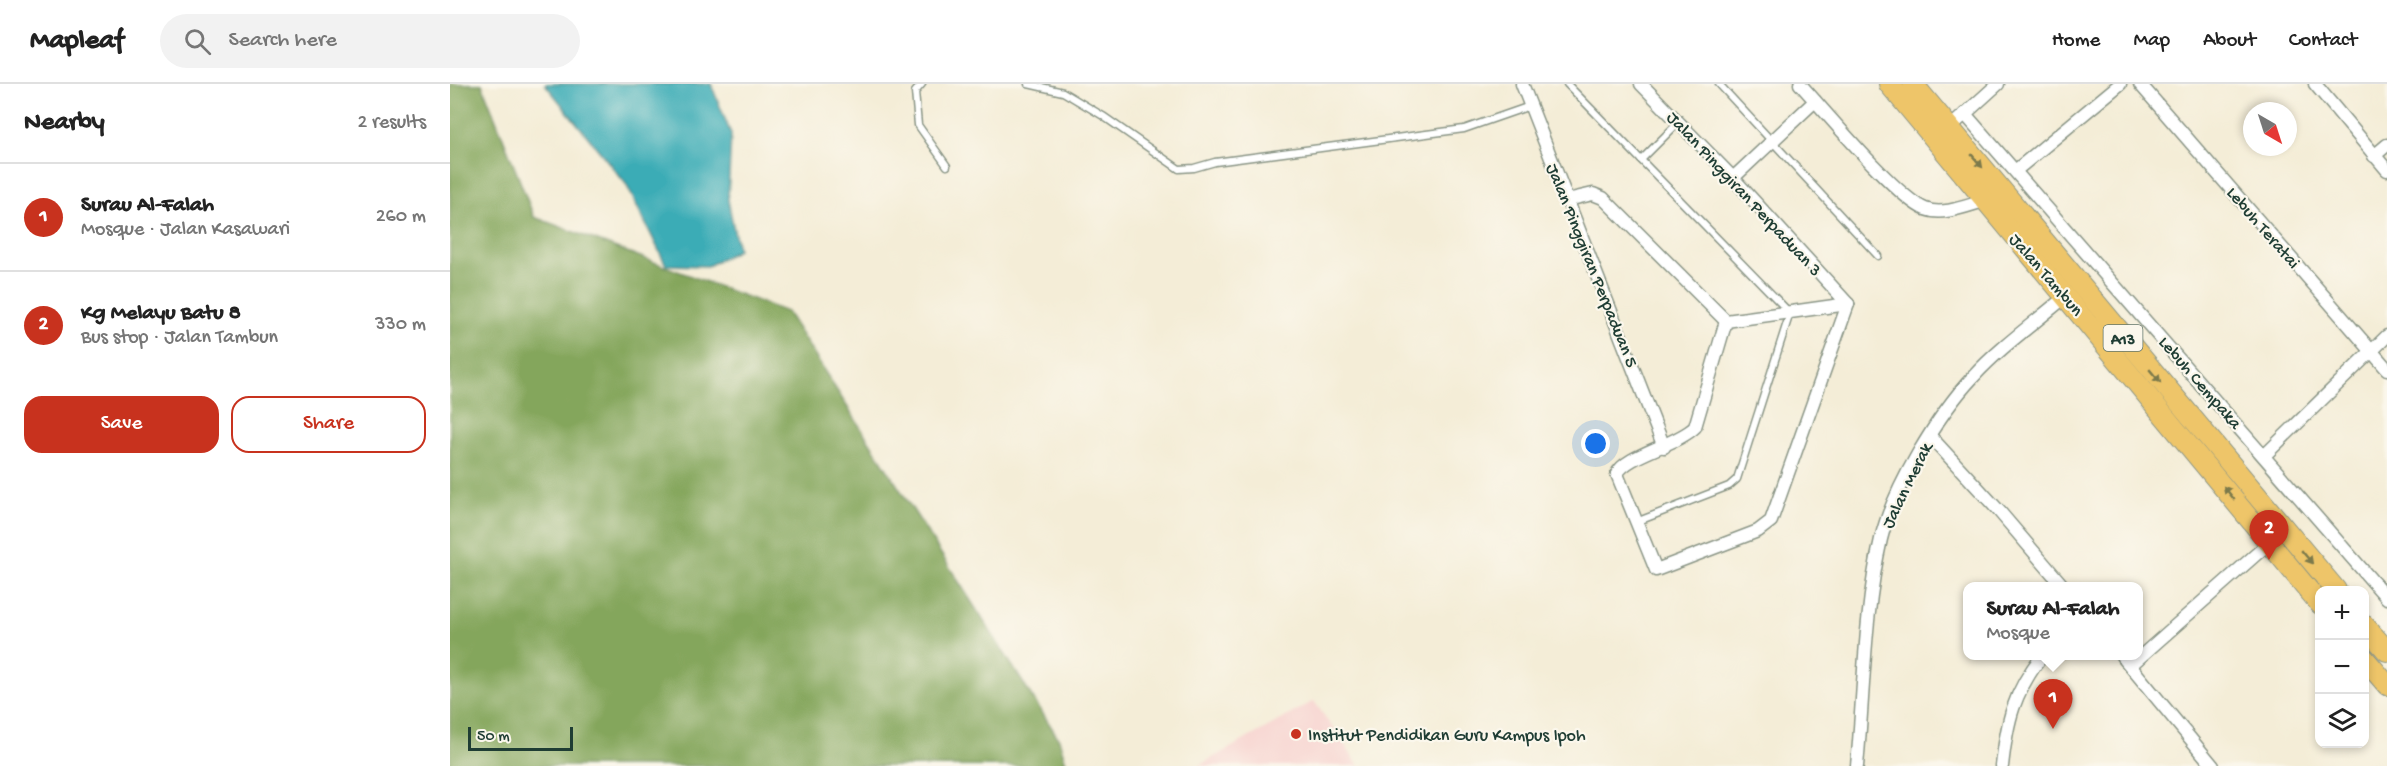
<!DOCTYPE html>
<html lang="en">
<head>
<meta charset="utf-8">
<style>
  :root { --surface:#fff; --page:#f2f2f2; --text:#222; --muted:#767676; --line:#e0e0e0; --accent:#c8321e }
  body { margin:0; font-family:"Gochi Hand",sans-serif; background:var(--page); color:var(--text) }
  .controls { position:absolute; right:18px; bottom:18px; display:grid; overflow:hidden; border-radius:12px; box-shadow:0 3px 9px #0003 }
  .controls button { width:54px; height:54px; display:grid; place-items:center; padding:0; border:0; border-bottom:2px solid var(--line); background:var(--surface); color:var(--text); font:30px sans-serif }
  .compass { position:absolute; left:1793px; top:18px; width:54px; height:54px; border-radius:50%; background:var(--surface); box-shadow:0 3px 9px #0003; rotate:141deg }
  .scale { position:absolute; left:18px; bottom:15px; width:105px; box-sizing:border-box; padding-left:6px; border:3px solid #1f3d34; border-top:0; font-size:16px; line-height:21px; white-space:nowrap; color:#1f3d34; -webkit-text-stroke:4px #fbf7ec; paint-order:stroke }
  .you { position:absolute; left:1146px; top:360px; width:21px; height:21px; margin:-15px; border:4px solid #fff; border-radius:50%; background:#1a73e8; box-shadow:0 0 0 9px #1a73e833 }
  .badge { display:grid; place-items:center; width:39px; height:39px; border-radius:50%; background:var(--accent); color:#fff; font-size:20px; font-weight:700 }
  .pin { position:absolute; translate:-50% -50px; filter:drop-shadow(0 2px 3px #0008) }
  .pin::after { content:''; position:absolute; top:32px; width:21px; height:18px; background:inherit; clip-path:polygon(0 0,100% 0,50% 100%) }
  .popup { position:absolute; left:1513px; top:498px; width:180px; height:78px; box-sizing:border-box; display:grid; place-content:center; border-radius:12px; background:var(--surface); filter:drop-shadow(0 2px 4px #0005); font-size:20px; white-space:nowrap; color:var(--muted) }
  .popup b { font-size:22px; color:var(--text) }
  .popup::after { content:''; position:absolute; left:50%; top:100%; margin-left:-12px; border:12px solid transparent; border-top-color:var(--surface) }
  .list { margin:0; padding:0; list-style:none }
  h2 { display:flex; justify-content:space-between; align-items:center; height:78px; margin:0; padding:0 24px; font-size:26px }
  h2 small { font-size:20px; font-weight:400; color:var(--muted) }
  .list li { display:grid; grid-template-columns:39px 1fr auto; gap:18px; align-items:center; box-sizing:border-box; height:108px; padding:0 24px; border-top:2px solid var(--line) }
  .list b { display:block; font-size:22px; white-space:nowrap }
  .list p { margin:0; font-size:20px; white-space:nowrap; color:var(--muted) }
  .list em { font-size:20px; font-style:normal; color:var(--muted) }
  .actions { display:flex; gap:12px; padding:18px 24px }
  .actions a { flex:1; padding:14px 0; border:2px solid var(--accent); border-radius:18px; text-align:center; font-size:21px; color:var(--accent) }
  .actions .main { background:var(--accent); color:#fff }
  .icon { flex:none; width:33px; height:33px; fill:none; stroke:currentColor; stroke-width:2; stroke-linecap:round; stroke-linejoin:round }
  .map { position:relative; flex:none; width:1937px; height:682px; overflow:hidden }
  header { display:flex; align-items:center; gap:36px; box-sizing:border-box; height:84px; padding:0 30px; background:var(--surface); border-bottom:2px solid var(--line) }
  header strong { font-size:28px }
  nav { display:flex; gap:33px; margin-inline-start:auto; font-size:21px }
  .search { width:420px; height:54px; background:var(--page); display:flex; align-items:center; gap:15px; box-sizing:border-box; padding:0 21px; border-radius:33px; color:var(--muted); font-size:22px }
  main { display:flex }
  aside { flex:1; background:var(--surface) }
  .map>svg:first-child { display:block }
</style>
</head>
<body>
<header>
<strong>Mapleaf</strong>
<div class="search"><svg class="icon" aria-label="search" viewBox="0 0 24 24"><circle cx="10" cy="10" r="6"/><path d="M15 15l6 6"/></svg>Search here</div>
<nav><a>Home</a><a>Map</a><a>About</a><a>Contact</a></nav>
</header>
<main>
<aside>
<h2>Nearby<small>2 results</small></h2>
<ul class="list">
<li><span class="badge">1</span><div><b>Surau Al-Falah</b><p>Mosque · Jalan Kasawari</p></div><em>260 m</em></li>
<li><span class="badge">2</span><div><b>Kg Melayu Batu 8</b><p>Bus stop · Jalan Tambun</p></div><em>330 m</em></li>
</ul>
<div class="actions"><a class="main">Save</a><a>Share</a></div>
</aside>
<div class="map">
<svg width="1937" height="682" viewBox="0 0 1937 682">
  <rect width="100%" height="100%" fill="#fbf7ec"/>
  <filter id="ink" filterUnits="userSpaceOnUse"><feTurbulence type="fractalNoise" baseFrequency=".0167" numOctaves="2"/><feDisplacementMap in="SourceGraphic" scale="12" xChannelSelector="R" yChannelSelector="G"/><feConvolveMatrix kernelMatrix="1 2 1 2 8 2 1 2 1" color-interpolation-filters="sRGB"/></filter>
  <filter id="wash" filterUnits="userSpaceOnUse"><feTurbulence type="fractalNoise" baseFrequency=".008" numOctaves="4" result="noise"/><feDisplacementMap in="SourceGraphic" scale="24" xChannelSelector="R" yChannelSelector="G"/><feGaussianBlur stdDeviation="1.35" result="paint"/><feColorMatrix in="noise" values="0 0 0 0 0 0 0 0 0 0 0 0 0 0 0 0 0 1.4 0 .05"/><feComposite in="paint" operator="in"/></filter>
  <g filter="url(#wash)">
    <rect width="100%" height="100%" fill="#f4edd7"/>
    <path fill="#f7d0cd" d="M864,617L909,682H748Z"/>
    <path fill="#84a65b" stroke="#527248" stroke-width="1.5" d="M0,0H32L84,133L337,228L609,655L617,682H0Z"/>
    <path fill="#3bacb6" stroke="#2d7475" stroke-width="1.5" d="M95,0H261L281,50L278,116L288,166L258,182L216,181L176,100Z"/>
  </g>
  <g filter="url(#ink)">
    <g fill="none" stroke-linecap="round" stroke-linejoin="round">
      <defs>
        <g id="service">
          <path d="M472,0L465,8L468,41L497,82"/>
          <path d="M578,0L613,8L653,32L729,85L744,84L765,78L1014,45L1080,22"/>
          <path d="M1117,0L1340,229L1287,395L1279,402L1186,438"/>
          <path d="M1269,0L1428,172"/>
          <path d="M1191,76L1228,39"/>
        </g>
        <g id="minor">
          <path d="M1072,0L1214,363"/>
          <path d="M1191,0L1283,94L1398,220"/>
          <path d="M1350,0C1375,27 1446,113 1475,125C1493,132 1516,122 1534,117"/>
          <path d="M1690,0L1937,285"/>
          <path d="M1865,0L1937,86"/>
          <path d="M1515,30L1937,514"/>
          <path d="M1495,48L1548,0"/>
          <path d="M1924,72L1937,61"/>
          <path d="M1565,87L1670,0"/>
          <path d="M1283,94L1365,17"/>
          <path d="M1117,116L1143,110L1153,114L1276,237L1245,343C1227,361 1175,371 1167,390L1206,486L1308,447L1321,437L1398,220"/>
          <path d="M1276,237L1398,220"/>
          <path d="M1480,352L1549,427L1613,502"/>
          <path d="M1815,371L1937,252"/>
          <path d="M1672,572L1763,682"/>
          <path d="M1681,581L1819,459"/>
          <path d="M1407,682C1414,607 1414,528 1431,455C1443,405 1488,330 1523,293C1550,263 1586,238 1616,212"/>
          <path d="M1552,682C1557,636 1564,608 1592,572"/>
        </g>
        <g id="primary">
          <path d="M1439,0L1870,520"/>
          <path d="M1463,0L1886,506"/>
          <path d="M1914,541L1937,567"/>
          <path d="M1914,574L1937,601"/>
        </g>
      </defs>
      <use href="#service" stroke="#8a9586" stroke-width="9"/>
      <use href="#minor" stroke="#8a9586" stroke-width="15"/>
      <use href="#primary" stroke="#8a9586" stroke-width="22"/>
      <use href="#service" stroke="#fff" stroke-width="6"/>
      <use href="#minor" stroke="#fff" stroke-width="12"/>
      <use href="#primary" stroke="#eec569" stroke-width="20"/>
    </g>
    <defs><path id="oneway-solid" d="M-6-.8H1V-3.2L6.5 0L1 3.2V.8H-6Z" transform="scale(1.5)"/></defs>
    <g fill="#7c7a4c">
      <use href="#oneway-solid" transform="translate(1527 77) rotate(50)"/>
      <use href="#oneway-solid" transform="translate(1705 292) rotate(50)"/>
      <use href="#oneway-solid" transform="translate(1779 409) rotate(-129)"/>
      <use href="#oneway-solid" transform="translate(1857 473) rotate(50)"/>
    </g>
  </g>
  <circle fill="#c8321e" stroke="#fbf7ec" stroke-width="2" cx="846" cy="650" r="6"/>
  <g text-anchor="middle" stroke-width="4.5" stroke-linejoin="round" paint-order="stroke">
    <rect fill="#fbf7ec" stroke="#61756b" stroke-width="1.5" x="1653.5" y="241" width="39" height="26" rx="4.5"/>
    <g font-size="16" font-weight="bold" fill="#1f3d34">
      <text x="1673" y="260">A13</text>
    </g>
    <g font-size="18" fill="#1f3d34" stroke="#fbf7ec">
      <text transform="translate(1295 109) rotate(47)" y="6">Jalan Pinggiran Perpaduan 3</text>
      <text transform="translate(1814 143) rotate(49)" y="6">Lebuh Teratai</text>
      <text transform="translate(1143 181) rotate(68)" y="6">Jalan Pinggiran Perpaduan 5</text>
      <text transform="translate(1597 190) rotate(49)" y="6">Jalan Tambun</text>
      <text transform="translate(1751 298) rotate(49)" y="6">Lebuh Cempaka</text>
      <text transform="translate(1456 401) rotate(-64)" y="6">Jalan Merak</text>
    </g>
    <g font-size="18" fill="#1f3d34" stroke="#fbf7ec" text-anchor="start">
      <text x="858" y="656">Institut Pendidikan Guru Kampus Ipoh</text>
    </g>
  </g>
</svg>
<div class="controls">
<button>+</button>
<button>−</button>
<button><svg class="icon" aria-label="layers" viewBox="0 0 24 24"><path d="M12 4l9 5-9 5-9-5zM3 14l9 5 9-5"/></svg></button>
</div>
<svg class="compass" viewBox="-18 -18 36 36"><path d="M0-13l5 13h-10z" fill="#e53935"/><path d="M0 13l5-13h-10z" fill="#767676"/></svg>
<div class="scale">50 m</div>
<div class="you"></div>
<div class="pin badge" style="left:1603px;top:645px">1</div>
<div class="popup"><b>Surau Al-Falah</b>Mosque</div>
<div class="pin badge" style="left:1819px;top:476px">2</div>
</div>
</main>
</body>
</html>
